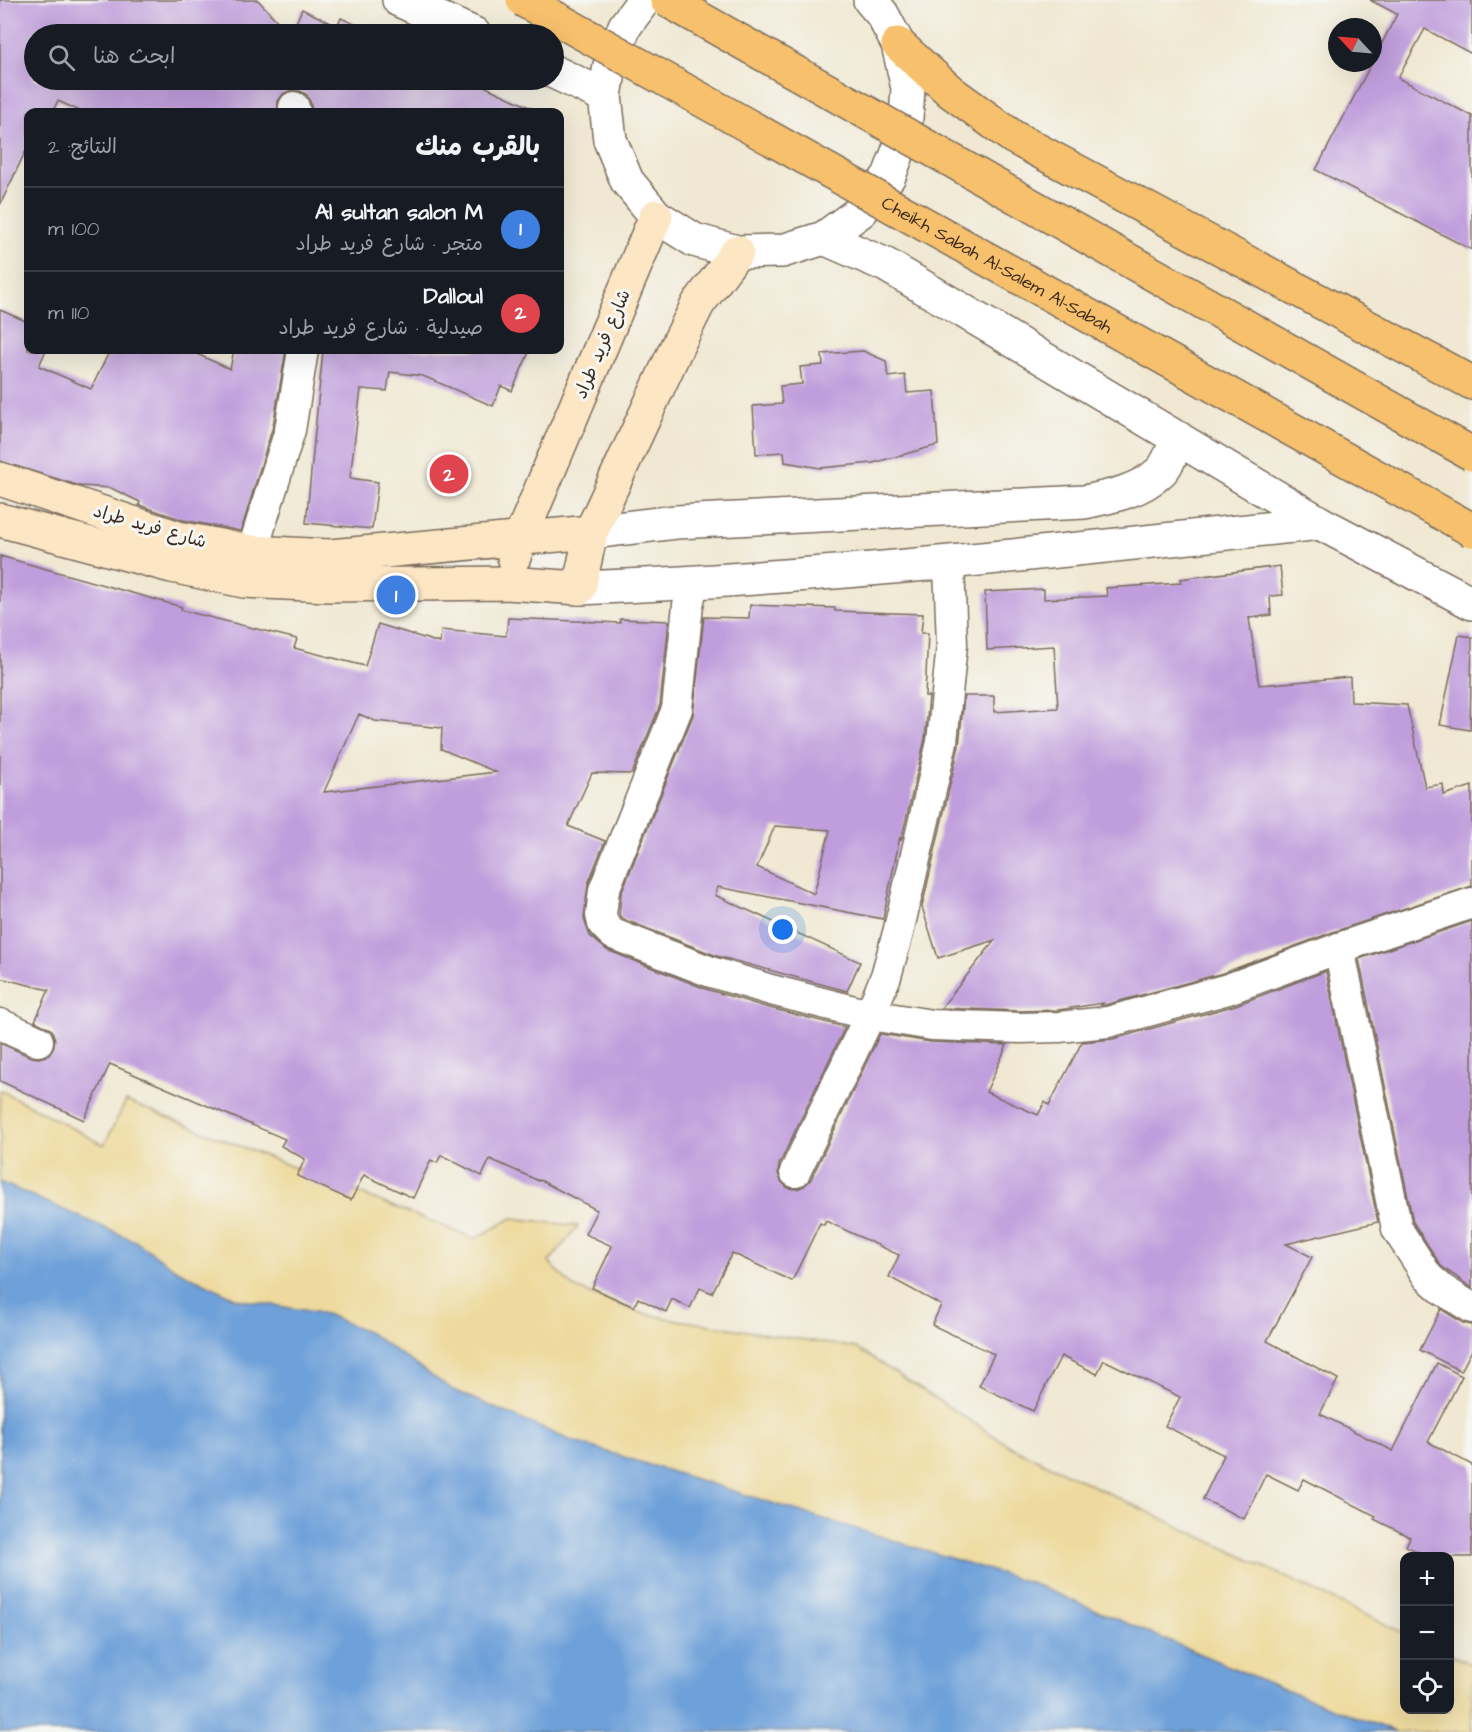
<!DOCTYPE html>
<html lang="ar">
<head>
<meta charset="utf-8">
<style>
  :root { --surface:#171b24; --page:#20242c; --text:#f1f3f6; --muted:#9ea1a6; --line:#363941; --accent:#0b8043 }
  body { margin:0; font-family:"Architects Daughter","Playpen Sans Arabic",sans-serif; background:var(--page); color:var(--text); direction:rtl }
  .controls { position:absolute; right:18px; bottom:18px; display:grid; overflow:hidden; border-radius:12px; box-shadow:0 6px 24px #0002 }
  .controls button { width:54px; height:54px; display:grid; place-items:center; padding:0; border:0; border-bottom:2px solid var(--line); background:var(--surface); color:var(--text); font:30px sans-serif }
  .compass { position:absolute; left:1328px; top:18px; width:54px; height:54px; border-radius:50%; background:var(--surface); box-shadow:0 6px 24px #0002; rotate:296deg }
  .you { position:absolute; left:783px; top:930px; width:21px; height:21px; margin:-15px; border:4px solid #fff; border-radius:50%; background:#1a73e8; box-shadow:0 0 0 9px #1a73e833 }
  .badge { display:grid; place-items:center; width:39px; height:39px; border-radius:50%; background:var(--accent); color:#fff; font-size:20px; font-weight:700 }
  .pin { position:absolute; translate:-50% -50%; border:3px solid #fff; box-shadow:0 2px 6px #0006 }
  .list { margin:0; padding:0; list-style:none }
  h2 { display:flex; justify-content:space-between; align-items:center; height:78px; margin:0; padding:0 24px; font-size:26px }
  h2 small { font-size:20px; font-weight:400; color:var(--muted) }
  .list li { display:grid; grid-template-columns:39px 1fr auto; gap:18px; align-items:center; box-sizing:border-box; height:84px; padding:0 24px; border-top:2px solid var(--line) }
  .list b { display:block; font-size:22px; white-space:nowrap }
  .list p { margin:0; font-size:20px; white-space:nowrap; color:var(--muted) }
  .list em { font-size:20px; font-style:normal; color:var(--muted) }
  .icon { flex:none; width:33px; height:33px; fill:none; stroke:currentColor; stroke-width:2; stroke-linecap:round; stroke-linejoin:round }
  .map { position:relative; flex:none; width:1472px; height:1732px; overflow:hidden; direction:ltr }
  .search { position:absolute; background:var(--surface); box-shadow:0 6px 24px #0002; left:24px; top:24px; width:540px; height:66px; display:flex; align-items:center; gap:15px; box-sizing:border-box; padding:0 21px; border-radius:33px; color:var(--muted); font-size:22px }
  .panel { position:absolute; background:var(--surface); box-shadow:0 6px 24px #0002; left:24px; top:108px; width:540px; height:246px; border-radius:12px; direction:rtl }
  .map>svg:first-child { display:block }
</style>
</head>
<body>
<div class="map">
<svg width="1472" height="1732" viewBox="0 0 1472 1732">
  <rect width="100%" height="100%" fill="#f6f6f2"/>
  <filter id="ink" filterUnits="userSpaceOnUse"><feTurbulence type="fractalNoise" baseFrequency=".0167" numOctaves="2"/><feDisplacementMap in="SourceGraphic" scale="12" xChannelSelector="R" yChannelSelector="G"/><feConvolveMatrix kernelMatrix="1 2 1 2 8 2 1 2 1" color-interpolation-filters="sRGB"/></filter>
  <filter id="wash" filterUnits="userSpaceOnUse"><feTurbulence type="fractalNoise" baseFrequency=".008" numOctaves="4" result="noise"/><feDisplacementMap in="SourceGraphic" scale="24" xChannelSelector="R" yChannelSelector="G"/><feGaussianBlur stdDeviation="1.35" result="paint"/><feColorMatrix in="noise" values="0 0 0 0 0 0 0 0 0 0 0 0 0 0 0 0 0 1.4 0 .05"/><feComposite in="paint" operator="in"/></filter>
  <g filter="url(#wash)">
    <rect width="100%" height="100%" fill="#f0e8d2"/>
    <path fill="#eeda9e" stroke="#94825e" stroke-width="1.5" d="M0,1090L104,1145L126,1101L475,1239L512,1218L578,1226L549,1262L573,1287L638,1312L665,1318L856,1348L1013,1448L1404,1633V1710H1450V1654L1472,1665V1732H1395L1293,1693L1031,1583L572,1441L453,1390L371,1334L326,1314L237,1299L177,1270L135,1241L0,1182Z"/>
    <path fill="#6ea0d9" stroke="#54657c" stroke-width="1.5" d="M0,1182L135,1241L177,1270L237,1299L326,1314L371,1334L453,1390L572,1441L1031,1583L1293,1693L1395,1732H0Z"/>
    <g id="blocks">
      <g fill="#c09ddc" fill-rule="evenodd">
        <path d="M0,0H258L289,34H34V80H471L540,112H312L311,104L307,95L300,91L291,90L283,94L278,101V112H82L58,101L52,112H28V146L0,205Z"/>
        <path d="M1370,0H1472V54L1425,29L1398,78L1472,116V250L1316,170L1397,14Z"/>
        <path d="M302,9L337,26L341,18L376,34H291Z"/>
        <path d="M0,310L28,322V350H46L39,366L91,389L110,350H188L230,369L234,350H286L273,426L241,531L183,520L139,505L140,502L111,488L80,486L0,461Z"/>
        <path d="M323,350H530L512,391L501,386L493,406L423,376L390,372L387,391L361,389L350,478L378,482L372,529L306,523Z"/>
        <path d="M863,351L886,361L888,377L905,375L907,393L934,391L938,445L873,463L820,468L785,462L784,452L756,454L753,406L782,404L780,386L802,384L800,367L823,365L822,354Z"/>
        <path d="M0,556L182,607L181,610L297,639L294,648L365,666L378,624L440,643L441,630L506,636L508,618L620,623V619L669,621L660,705L632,774L592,773L568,826L605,841L588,884L584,919L590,936L607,950L706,989L766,1007L845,1027L779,1165L778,1173L781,1181L788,1188L797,1189L804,1186L811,1179L880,1034L931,1042L1007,1045L986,1092L1038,1115L1045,1102L1049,1105L1082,1042L1113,1039L1233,1006L1326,971L1378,1222L1286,1244L1312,1257L1267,1341L1338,1379L1320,1414L1393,1451L1437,1363L1462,1376L1428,1442L1472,1465V1557H1428L1406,1546L1410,1537L1374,1519L1376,1516L1304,1479L1298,1490L1266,1474L1244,1519L1203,1499L1224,1455L1165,1426L1180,1397L1104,1360L1097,1374L1061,1356L1033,1411L979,1386L994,1354L932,1325L941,1305L889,1277L899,1255L826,1221L824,1225L820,1223L792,1281L732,1253L712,1293L700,1288L690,1308L672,1299L666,1312L638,1298L634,1307L592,1288L612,1246L585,1234L597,1210L540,1180L539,1181L490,1159L482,1176L441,1155L437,1163L431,1160L413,1198L364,1175L351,1200L297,1176L305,1159L281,1146L285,1139L110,1064L84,1120L0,1081V1043L31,1057L39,1058L49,1055L53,1049L55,1040L52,1030L35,1021L49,990L0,978ZM359,714L375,721L442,728L441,749L496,772L324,792Z"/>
        <path d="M1280,566L1283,595L1270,596L1271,615L1249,618L1259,685L1350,677L1351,702L1407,705L1425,787L1443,784L1444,795L1472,786V886L1333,932L1223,973L1105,1005H1101L1103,1003L1058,1010L1020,1011L941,1008L995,940L938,958L922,907L959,746L964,696H994V712L1058,708L1054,646L987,650L985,592L1044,589V599L1107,596L1106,588L1181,583L1180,579Z"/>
        <path d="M750,605L835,608V611L923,614L921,633H928L925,696H929L925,739L901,841L900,837L883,919L718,887L715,895L860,962L847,991L717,956L623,919L619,915L621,894L693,715L704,617L749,618ZM775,826L830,830L814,894L757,867Z"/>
        <path d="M1459,635L1472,637L1470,730L1440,725Z"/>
        <path d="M1472,921V1288L1441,1266L1413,1222L1359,959Z"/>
        <path d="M1441,1309L1463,1323L1472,1325V1350L1461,1371L1420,1350Z"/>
      </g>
    </g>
  </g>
  <g filter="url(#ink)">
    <use href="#blocks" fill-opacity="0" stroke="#7a6c5d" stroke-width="1.5"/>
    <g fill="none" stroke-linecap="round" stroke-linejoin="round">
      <defs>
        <g id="minor">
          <path d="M294,107L295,112"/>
          <path d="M245,575L290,430L303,350"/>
          <path d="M693,584L688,605L677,709L604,890L601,915L603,924L613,934L711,972L771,990L870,1015L932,1025L1020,1028L1059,1027L1108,1022L1228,989L1339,948L1472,903"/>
          <path d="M1339,948L1397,1229L1428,1277L1443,1290L1472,1308"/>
          <path d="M0,1024L38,1041"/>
          <path d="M795,1172L870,1015L886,976L898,933L942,742L952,645L949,564"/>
        </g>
        <g id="tertiary">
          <path d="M399,0L474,34"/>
          <path d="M644,0L625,26L611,60L605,96L610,140L627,181L656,216L694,240L737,252L782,251L824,238L861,211L889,176L905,133L908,88L898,44L882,14L870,0"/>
          <path d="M554,72L605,96"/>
          <path d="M824,238L886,265L1320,523L1472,603"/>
          <path d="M591,532L676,522L1084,502C1110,497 1140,491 1160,472C1168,465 1173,449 1178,438"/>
          <path d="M579,588C827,578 1073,550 1320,523"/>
        </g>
        <g id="secondary">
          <path d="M0,479L178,538L251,552L330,556L591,532"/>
          <path d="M0,520L172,566L244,581L329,585L507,583L579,588L591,532L680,340L698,304L737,252"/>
          <path d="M514,557L520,539L656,216"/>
        </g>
        <path id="trunk" d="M898,44L951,92L1013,137L1472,383"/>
      </defs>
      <use href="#minor" stroke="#7a6c5d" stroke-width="33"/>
      <use href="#tertiary" stroke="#7a6c5d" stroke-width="36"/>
      <use href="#secondary" stroke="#7a6c5d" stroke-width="36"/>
      <use href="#trunk" stroke="#7a6c5d" stroke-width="36"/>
      <use href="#minor" stroke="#fff" stroke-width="30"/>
      <use href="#tertiary" stroke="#fff" stroke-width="33"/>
      <use href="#secondary" stroke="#fce6c4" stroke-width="33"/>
      <use href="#trunk" stroke="#f7c06c" stroke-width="33"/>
      <defs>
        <g id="motorway-bridge">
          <path id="s1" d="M523,0L1472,530"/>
          <path d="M667,0L1472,454"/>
        </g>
      </defs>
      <use href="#motorway-bridge" stroke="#7a6c5d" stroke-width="36" stroke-linecap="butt"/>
      <use href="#motorway-bridge" stroke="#f7c06c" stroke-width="33"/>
    </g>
  </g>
  <g text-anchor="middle" stroke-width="6" stroke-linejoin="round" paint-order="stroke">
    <g font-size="18" fill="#3b2a1e" stroke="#f6f6f2">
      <text dy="6" stroke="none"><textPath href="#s1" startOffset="543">Cheikh Sabah Al-Salem Al-Sabah</textPath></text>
      <text transform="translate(602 344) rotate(-67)" y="6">شارع فريد طراد</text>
      <text transform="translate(150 526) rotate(16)" y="6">شارع فريد طراد</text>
    </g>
  </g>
</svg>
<div class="controls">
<button>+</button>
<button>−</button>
<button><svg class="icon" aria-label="locate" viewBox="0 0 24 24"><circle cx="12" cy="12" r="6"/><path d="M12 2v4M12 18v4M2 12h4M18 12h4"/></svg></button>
</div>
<svg class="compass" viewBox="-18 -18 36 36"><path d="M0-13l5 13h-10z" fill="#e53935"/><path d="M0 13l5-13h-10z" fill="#9ea1a6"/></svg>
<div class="you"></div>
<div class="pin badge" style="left:396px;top:595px;background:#3f7fe0">1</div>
<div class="pin badge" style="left:449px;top:474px;background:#e0444e">2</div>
<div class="search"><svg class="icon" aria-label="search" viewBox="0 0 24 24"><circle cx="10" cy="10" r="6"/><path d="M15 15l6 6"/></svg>ابحث هنا</div>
<section class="panel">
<h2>بالقرب منك<small>النتائج: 2</small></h2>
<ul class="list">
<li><span class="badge" style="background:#3f7fe0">1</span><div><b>Al sultan salon M</b><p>متجر · شارع فريد طراد</p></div><em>100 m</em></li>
<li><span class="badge" style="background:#e0444e">2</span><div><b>Dalloul</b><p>صيدلية · شارع فريد طراد</p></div><em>110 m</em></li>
</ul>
</section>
</div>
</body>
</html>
